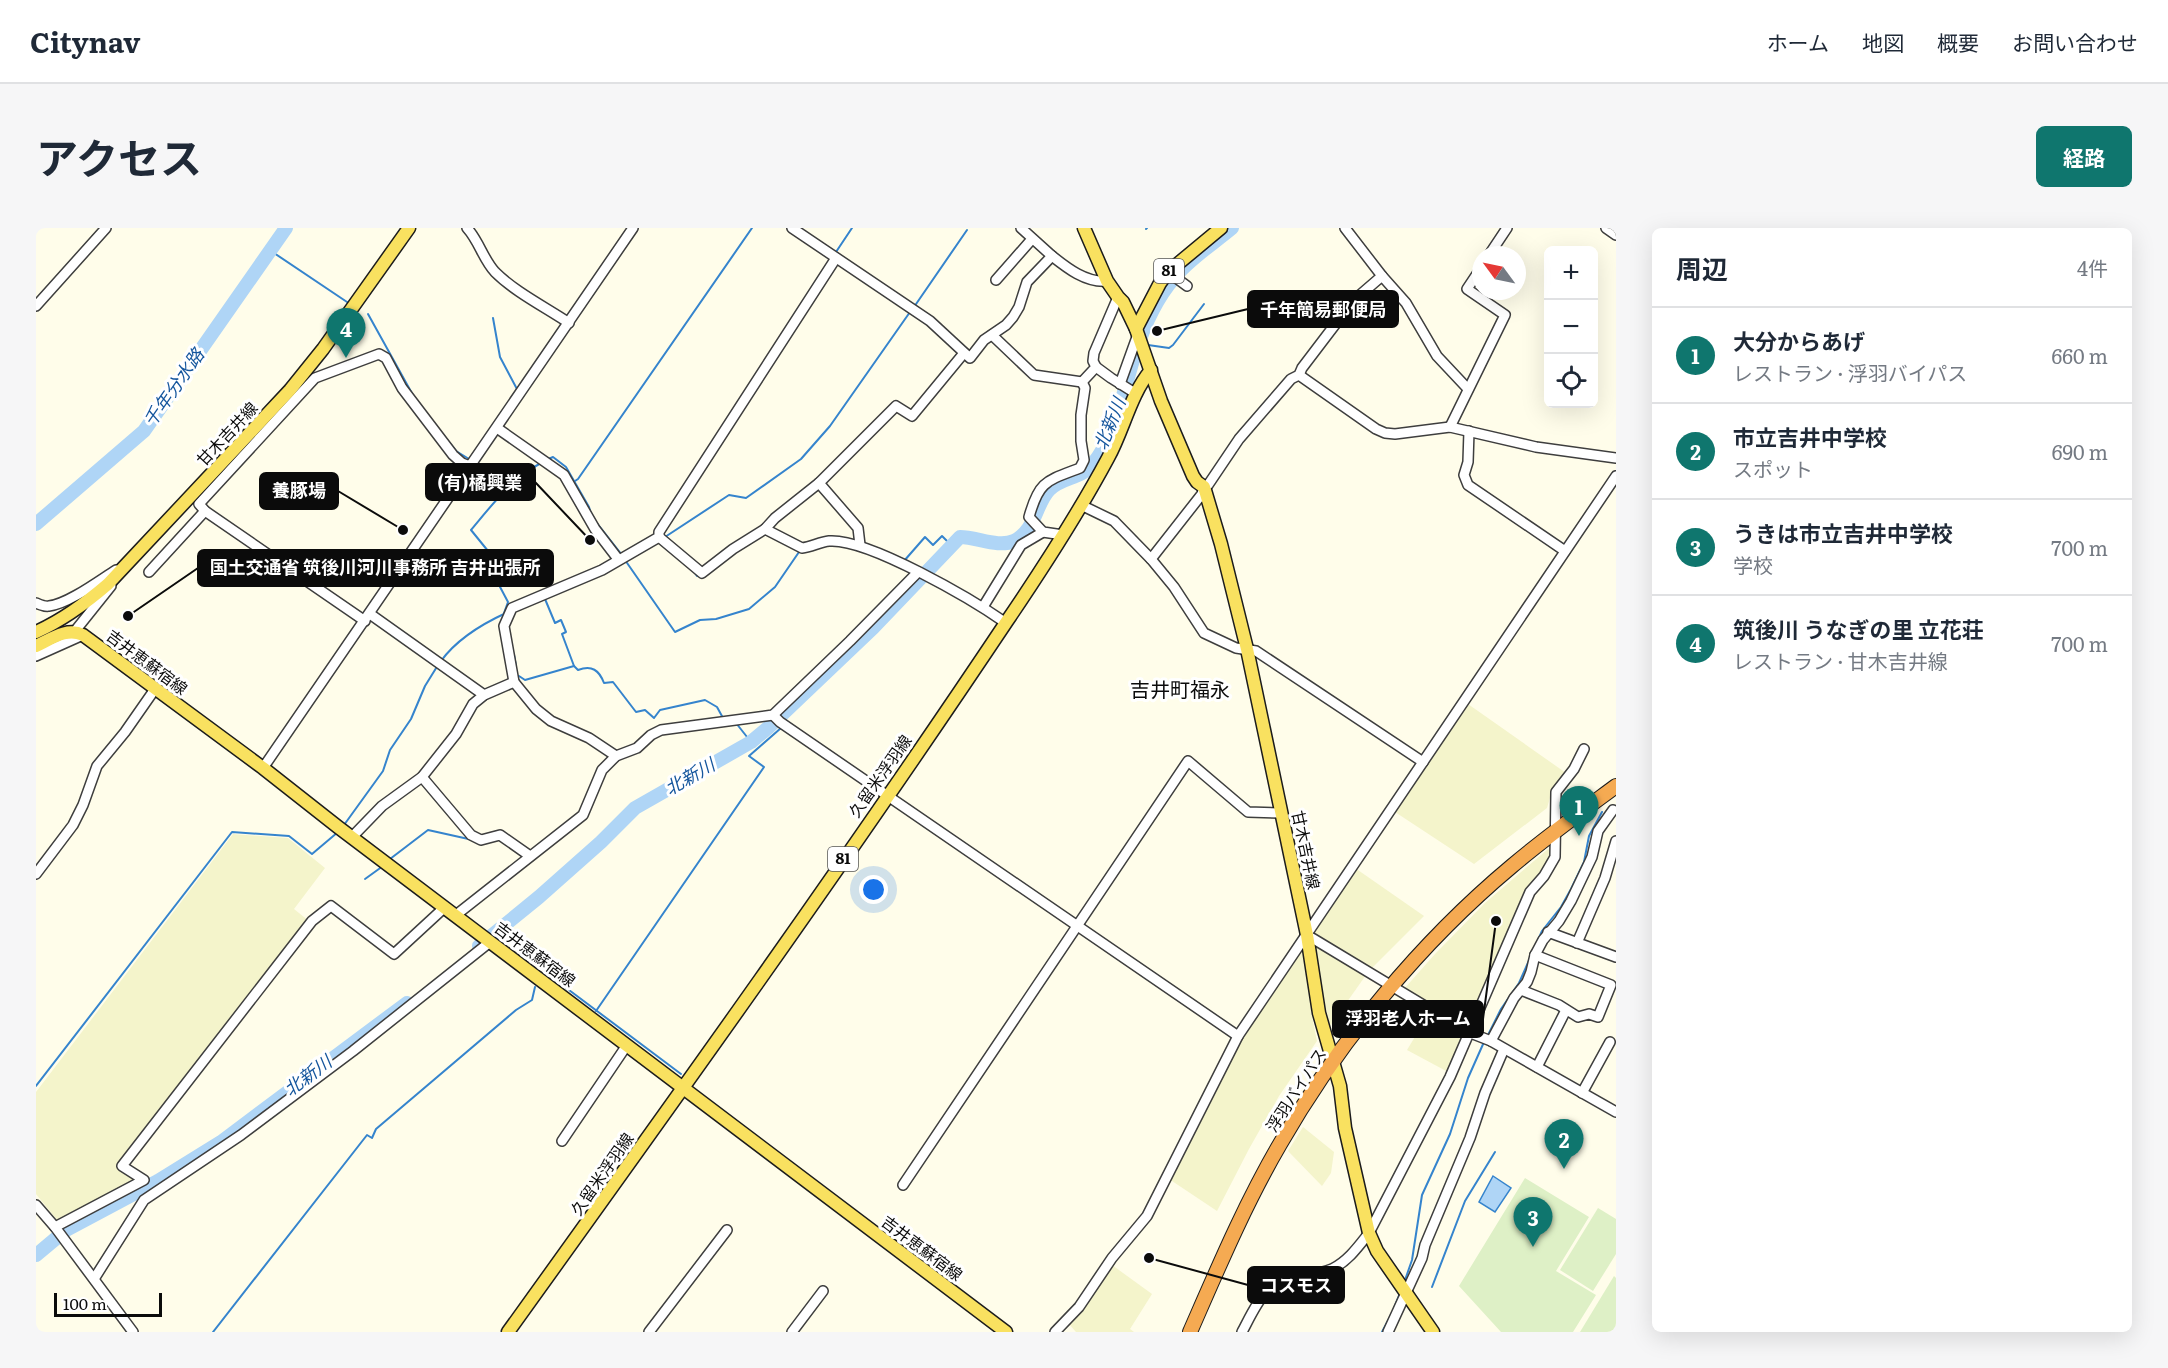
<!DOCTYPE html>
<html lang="ja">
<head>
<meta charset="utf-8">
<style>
  :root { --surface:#fff; --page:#f6f6f7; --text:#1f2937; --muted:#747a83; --line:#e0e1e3; --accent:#0f766e }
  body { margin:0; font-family:Literata,"Noto Sans JP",serif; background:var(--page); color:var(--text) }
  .controls { position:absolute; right:18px; top:18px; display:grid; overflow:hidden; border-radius:9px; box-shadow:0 6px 24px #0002 }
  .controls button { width:54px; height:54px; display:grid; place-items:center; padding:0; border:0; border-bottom:2px solid var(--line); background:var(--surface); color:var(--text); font:30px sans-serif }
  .compass { position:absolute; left:1436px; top:18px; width:54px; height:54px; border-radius:50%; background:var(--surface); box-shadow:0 6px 24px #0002; rotate:303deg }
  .scale { position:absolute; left:18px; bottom:15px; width:108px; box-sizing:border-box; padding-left:6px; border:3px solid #0b0b0b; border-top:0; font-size:16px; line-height:21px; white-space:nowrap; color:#0b0b0b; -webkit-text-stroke:4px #fff; paint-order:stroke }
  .you { position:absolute; left:838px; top:662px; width:21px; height:21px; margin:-15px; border:4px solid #fff; border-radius:50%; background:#1a73e8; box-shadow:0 0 0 9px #1a73e833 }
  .badge { display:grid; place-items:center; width:39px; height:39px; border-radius:50%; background:var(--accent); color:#fff; font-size:20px; font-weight:700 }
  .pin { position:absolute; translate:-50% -50px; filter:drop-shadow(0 2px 3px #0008) }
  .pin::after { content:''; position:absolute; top:32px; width:21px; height:18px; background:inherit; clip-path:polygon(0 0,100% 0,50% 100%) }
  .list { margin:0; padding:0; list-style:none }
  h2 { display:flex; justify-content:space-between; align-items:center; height:78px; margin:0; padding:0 24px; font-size:26px }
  h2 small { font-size:20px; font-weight:400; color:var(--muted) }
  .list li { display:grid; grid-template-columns:39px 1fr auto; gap:18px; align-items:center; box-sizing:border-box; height:96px; padding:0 24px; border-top:2px solid var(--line) }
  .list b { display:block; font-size:22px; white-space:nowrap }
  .list p { margin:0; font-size:20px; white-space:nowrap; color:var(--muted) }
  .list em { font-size:20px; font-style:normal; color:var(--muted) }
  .icon { flex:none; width:33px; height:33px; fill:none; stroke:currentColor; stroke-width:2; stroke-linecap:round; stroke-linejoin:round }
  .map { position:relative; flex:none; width:1580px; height:1104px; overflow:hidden; border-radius:9px }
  header { display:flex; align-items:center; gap:36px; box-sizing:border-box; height:84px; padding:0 30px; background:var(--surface); border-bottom:2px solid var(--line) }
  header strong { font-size:28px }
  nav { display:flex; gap:33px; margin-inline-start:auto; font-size:21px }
  .intro { display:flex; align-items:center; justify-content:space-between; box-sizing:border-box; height:144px; padding:0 36px }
  h1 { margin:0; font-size:42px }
  .button { padding:15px 27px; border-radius:9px; background:var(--accent); color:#fff; font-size:21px; font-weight:700 }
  main { display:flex; gap:36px; padding:0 36px }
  aside { flex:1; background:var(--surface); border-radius:9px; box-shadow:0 6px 24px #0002 }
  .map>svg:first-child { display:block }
</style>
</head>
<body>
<header>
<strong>Citynav</strong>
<nav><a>ホーム</a><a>地図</a><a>概要</a><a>お問い合わせ</a></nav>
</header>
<div class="intro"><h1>アクセス</h1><a class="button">経路</a></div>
<main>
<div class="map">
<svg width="1580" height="1104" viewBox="0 0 1580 1104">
  <rect width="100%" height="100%" fill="#fffdea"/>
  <g fill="#f4f4cb">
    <path d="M1432,476L1530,545L1516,563L1511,580L1438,636L1359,584Z"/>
    <path d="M197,606L252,610L289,640L258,681L273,693L80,938L102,950L21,992L0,966V864Z"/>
    <path d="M1512,621L1516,624L1513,636L1491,664L1430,798L1368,761L1399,726L1449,675Z"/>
    <path d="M1319,640L1388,688L1335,741L1277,706Z"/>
    <path d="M1275,713L1330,747L1294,798Z"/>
    <path d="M1267,716L1276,758L1275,784L1281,813L1243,868L1213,921L1181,983L1133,951L1204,811Z"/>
    <path d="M1394,784L1428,805L1412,844L1371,822Z"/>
    <path d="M1267,899L1298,924L1295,945L1286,958L1252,923Z"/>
    <path d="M1076,1037L1116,1066L1094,1101L1098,1104H1040L1033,1096L1056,1068Z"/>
  </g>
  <g fill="#def0c6">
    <path d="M1489,950L1553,989L1520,1043L1560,1067L1537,1104H1465L1423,1058Z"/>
    <path d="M1562,980L1580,991V1026L1557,1063L1524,1042Z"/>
    <path d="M1578,1048L1580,1050V1104H1544Z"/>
  </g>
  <path fill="#afd5f6" stroke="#3584cd" stroke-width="1.5" d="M1457,948L1475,960L1459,984L1443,974Z"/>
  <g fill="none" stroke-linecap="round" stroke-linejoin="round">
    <g stroke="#3584cd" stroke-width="2">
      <path d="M1110,1L1111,0"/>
      <path d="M235,23L314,76"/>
      <path d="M800,24L816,0"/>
      <path d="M878,79L931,2"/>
      <path d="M332,86L378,169"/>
      <path d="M457,90L464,129L482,163"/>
      <path d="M1112,117L1133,120L1137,117L1168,76"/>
      <path d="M407,207L420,223L433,231"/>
      <path d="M510,232L517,229L530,239L553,279L555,286"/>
      <path d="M441,236L474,257"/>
      <path d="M539,253L542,251L716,0"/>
      <path d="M560,294L586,327"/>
      <path d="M629,309L693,267L710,270L765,231L794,198L874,84"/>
      <path d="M589,332L639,404L664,392L680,391L713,381L739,359L763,324"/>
      <path d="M868,333L889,309L897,317L906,308L916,318"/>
      <path d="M659,345L661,348"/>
      <path d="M509,371L519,395L525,392L530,404L526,406L538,438L542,442C556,437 563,442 568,455L577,454L600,484L609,482L618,490L624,482L669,472L681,479L687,490"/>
      <path d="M468,385L472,374L463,357L465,339L435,302C456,277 475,251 505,235"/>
      <path d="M478,427L480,438"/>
      <path d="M405,433C421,411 446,396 470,385"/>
      <path d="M483,448L489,452L538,438"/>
      <path d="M700,495L715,514"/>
      <path d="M308,597L347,543L354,522L375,491L389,458L402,437"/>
      <path d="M354,631L392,602L437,612"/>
      <path d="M329,651L347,638"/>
      <path d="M513,747L645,846"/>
      <path d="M560,783L728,539L713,528L745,500"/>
      <path d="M1451,809L1465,781L1483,755L1506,703L1525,679L1535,661L1548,634L1553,608L1566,584"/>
      <path d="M0,858L196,604L253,608L276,626L302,604"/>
      <path d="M1368,1055L1376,1032L1386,967L1414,906L1432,850L1448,814"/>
      <path d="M1396,1059L1429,973L1459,924"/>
      <path d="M1358,1080L1364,1065"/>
      <path d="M177,1104L331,907L336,910L340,901L480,782L496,772L499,759"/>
      <path d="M1346,1104L1356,1085"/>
    </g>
    <g stroke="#afd5f6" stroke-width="14">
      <path d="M0,296L108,203L250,0"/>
      <path d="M443,718L503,669L565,614L599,580L715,514L733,499L837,400L924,309C941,309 962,320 978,313C1000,302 999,277 1013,262C1025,249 1045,251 1056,237C1082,206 1087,160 1100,123C1108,98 1121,70 1138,50C1153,31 1177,16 1196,0"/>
      <path d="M0,1027L30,1002L122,953L185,914L371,775"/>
    </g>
    <defs>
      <g id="minor">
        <path d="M431,0C443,13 447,31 459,44C479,64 509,79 533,95"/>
        <path d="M756,0L894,93L934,130L948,112L970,97L977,89L983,79L991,54L1016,28C1031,40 1050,55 1071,53"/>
        <path d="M985,0L1016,28"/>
        <path d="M1309,0L1346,48"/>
        <path d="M1570,0L1580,7"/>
        <path d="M1453,27L1471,0"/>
        <path d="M1132,44L1151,58"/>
        <path d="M960,52L996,11"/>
        <path d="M0,78L70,0"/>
        <path d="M956,107L998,147L1046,154"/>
        <path d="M1060,139L1075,150L1099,165"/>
        <path d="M1263,147L1340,201L1349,205L1359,206L1414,199L1500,219L1580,230"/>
        <path d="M1046,154L1060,139L1057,133L1058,125L1082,69"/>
        <path d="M1084,156L1102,106"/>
        <path d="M1414,199L1469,87L1431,61L1445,40"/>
        <path d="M461,200L528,247L559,301L582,331"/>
        <path d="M1433,203L1432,234L1428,247L1432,257L1529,323"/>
        <path d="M783,255L860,178L876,188L928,125"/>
        <path d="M1045,277L1078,293L1115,331"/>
        <path d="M729,301L739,290L783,255L822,300L824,317"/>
        <path d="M1027,307L1007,304L993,289C1003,253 1010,253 1044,240L1048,232L1045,213V187L1049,160L1046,154"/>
        <path d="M623,309L666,345L697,321L729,301L766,320C775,319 784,314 793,313C832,310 937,372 970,395"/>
        <path d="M113,344L169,283"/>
        <path d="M0,375C5,377 9,379 13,378C32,376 64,352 80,342"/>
        <path d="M947,379L985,317L1007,304"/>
        <path d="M334,386L448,467"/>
        <path d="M329,393L169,283L163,276L279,150L343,126L350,130L366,160L417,227L426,235L434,238"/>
        <path d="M39,403L75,358"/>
        <path d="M0,428L47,407"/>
        <path d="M737,487L744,494L1202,808"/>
        <path d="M580,528L553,510L515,493L500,481L478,454L468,398L476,380L566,342L623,309V304L800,30"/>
        <path d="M1387,534L1220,423L1200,420L1168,405L1138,359L1115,331L1166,266L1168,259L1172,257L1203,211L1255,151L1263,147L1266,140L1317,73L1346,48L1370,75L1401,128L1432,161"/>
        <path d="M227,540L597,0"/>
        <path d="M386,549L435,607L445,612L464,607L494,628"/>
        <path d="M316,609L346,578L386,549L420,506L437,476L448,467L478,454"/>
        <path d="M0,646L37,597L47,577L61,538L89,504L119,461"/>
        <path d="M420,687L547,587L566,542L580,528L601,520L615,507L625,502L737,487L814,413L882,344"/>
        <path d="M1512,704L1580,729"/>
        <path d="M1271,707L1432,804L1455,813L1580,884"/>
        <path d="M1541,715L1569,650L1580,613"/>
        <path d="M1485,762L1523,777L1542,789L1553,786L1562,789L1575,757L1499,727"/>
        <path d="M1455,813L1478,770L1491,754L1495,744L1499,727L1507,712L1523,693L1535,673L1556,629L1562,603L1577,582"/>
        <path d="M1501,839L1530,782"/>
        <path d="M1546,865L1574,814"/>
        <path d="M526,913L591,817"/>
        <path d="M867,957L1152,533L1212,584L1245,585"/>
        <path d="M0,977L19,999L97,1104"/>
        <path d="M19,999L108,952L86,938L276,693L295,678L358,726L409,679"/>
        <path d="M58,1051L108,972L205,907L317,823L454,714"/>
        <path d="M613,1104L691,1002"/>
        <path d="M756,1104L787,1063"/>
        <path d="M1019,1104L1043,1079L1076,1030L1111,988L1202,808L1580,248"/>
        <path d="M1206,1104C1213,1091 1220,1075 1230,1064C1248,1046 1275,1050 1296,1041C1312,1033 1322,1019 1333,1005L1414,849L1494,664L1508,648L1519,629L1520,564L1538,541L1548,521"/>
        <path d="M1352,1104L1386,1030L1389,1017L1434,910L1449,865L1468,821"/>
      </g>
      <g id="major">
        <path d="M1048,0L1071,53L1082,69L1087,74L1100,101L1125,173L1157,248L1161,254L1168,259L1185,316L1211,421L1271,707L1283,785L1304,858L1309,900L1333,1005L1341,1023L1397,1104"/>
        <path d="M1100,101L1124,55L1132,44L1185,0"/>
        <path d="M0,404C27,392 50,375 72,356L254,162L287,121L373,0"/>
        <path d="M0,418C15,411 31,399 47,407L227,540L302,599L970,1104"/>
        <path d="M472,1104C641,869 810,634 971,393C1007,340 1042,286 1072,230C1088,201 1094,167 1115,142"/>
      </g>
      <path id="highway" d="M1154,1104C1182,1040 1209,976 1244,916C1303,813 1385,714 1476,638C1509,610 1545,584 1580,558"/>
    </defs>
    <use href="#minor" stroke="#3e3e3e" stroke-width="12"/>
    <use href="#major" stroke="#1c1c1c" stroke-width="15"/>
    <use href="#highway" stroke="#1c1c1c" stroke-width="16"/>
    <use href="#minor" stroke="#fff" stroke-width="9"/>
    <use href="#major" stroke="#f9e160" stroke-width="12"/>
    <use href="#highway" stroke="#f5aa52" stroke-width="14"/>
  </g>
  <g text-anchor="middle" stroke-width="6" stroke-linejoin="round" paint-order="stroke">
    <g fill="#fff" stroke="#545454" stroke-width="1.5">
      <rect x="1118" y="31" width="30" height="24" rx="4.5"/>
      <rect x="792" y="619" width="30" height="24" rx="4.5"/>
    </g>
    <g font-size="15" font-weight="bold" fill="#0b0b0b">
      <text x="1133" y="48">81</text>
      <text x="807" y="636">81</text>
    </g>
    <g font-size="16" fill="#0b0b0b" stroke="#fff">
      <text transform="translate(191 206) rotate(-47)" y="6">甘木吉井線</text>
      <text transform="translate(111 434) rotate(37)" y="6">吉井恵蘇宿線</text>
      <text transform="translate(844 548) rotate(-55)" y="6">久留米浮羽線</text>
      <text transform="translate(1270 622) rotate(78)" y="6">甘木吉井線</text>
      <text transform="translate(499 726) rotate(37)" y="6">吉井恵蘇宿線</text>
      <text transform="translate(1260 862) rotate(-57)" y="6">浮羽バイパス</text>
      <text transform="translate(566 946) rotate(-55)" y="6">久留米浮羽線</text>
      <text transform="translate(886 1020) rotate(37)" y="6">吉井恵蘇宿線</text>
    </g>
    <g font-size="18" font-style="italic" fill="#15569d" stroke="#fff">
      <text transform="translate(138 160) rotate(-55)" y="6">千年分水路</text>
      <text transform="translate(1074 196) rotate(-68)" y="6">北新川</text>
      <text transform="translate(654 549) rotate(-30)" y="6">北新川</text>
      <text transform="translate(272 848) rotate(-37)" y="6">北新川</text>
    </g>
    <g font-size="20" fill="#0b0b0b" stroke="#fff">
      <text x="1144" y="469">吉井町福永</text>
    </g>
  </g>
  <path fill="none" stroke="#0b0b0b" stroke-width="2" d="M1121 103L1212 81M554 312L499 254M367 302L302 263M92 388L162 340M1460 693L1447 791M1113 1030L1212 1057"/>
  <g fill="#0b0b0b" stroke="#fff" stroke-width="2">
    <circle cx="1121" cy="103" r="6"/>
    <circle cx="554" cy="312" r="6"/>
    <circle cx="367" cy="302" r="6"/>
    <circle cx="92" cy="388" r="6"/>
    <circle cx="1460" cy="693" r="6"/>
    <circle cx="1113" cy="1030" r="6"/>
  </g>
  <g fill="#0b0b0b" stroke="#0b0b0b" stroke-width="2">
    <rect x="1212" y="63" width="150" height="36" rx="6"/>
    <rect x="390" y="236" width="109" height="36" rx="6"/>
    <rect x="224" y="245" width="78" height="36" rx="6"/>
    <rect x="162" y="322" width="355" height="36" rx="6"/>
    <rect x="1297" y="773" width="150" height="36" rx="6"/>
    <rect x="1212" y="1039" width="96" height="36" rx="6"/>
  </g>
  <g font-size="18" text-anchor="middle" font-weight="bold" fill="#fff">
    <text x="1287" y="88">千年簡易郵便局</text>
    <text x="444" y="261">(有)橘興業</text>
    <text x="263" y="269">養豚場</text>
    <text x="339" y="346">国土交通省 筑後川河川事務所 吉井出張所</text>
    <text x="1372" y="797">浮羽老人ホーム</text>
    <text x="1260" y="1064">コスモス</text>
  </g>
</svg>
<div class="controls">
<button>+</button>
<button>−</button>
<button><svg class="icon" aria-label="locate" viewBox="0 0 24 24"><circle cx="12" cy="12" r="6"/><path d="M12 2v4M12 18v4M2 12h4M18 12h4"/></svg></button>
</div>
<svg class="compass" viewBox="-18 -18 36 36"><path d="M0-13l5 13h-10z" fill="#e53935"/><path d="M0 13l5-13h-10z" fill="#747a83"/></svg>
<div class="scale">100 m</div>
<div class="you"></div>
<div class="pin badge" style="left:1543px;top:608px">1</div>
<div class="pin badge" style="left:1528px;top:941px">2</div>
<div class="pin badge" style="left:1497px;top:1019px">3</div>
<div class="pin badge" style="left:310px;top:130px">4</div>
</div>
<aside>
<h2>周辺<small>4件</small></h2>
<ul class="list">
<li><span class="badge">1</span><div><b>大分からあげ</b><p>レストラン · 浮羽バイパス</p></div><em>660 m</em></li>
<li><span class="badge">2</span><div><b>市立吉井中学校</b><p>スポット</p></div><em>690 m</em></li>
<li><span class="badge">3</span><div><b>うきは市立吉井中学校</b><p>学校</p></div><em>700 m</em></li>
<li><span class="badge">4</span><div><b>筑後川 うなぎの里 立花荘</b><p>レストラン · 甘木吉井線</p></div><em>700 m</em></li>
</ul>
</aside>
</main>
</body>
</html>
